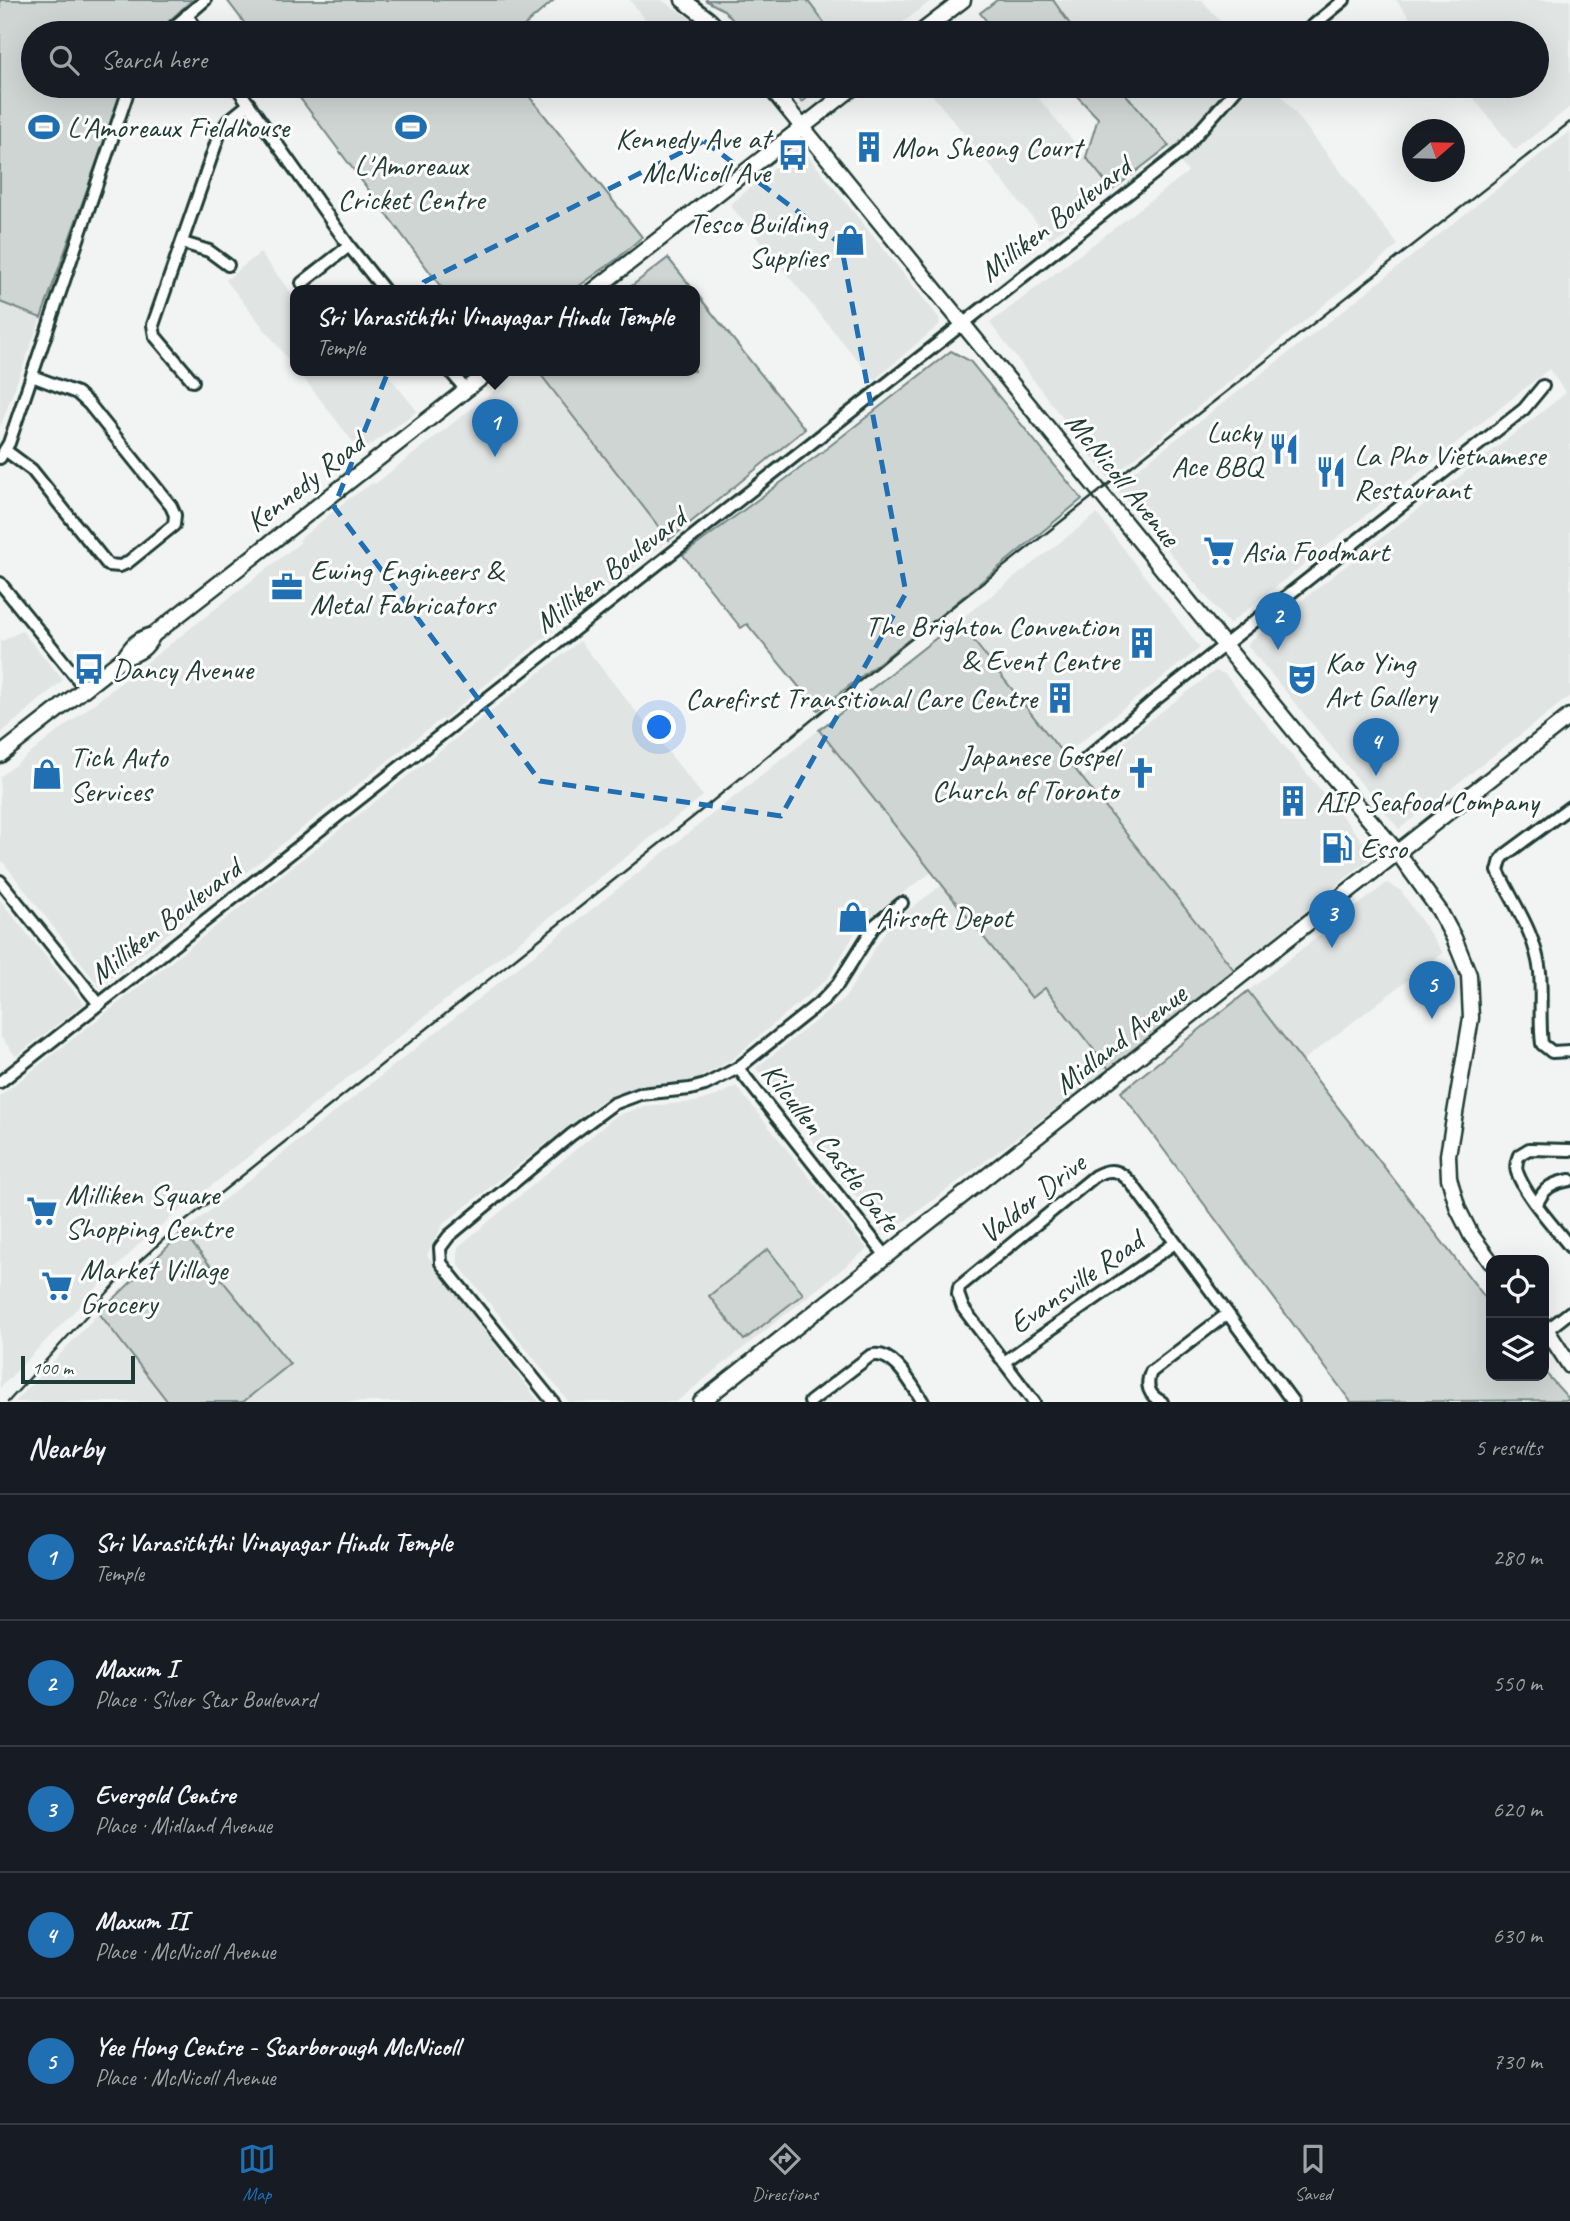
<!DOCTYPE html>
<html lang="en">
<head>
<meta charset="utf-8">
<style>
  :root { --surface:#171b24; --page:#20242c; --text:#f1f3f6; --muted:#9ea1a6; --line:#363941; --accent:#1f6fb2 }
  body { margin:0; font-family:Caveat,sans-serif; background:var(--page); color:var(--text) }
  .controls { position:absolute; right:21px; bottom:21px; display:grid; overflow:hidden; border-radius:14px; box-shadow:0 7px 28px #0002 }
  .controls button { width:63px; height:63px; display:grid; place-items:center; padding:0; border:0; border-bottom:2px solid var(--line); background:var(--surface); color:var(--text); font:35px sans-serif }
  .compass { position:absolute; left:1402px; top:119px; width:63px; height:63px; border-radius:50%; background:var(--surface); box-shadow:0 7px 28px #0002; rotate:70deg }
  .scale { position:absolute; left:21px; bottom:18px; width:114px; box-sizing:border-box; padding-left:7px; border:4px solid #1f3d34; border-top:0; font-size:19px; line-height:24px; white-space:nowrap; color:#1f3d34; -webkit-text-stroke:5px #fff; paint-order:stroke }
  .you { position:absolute; left:660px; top:728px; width:24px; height:24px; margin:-18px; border:5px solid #fff; border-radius:50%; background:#1a73e8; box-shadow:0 0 0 10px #1a73e833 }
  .badge { display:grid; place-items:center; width:46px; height:46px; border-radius:50%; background:var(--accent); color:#fff; font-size:23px; font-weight:700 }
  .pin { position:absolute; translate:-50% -58px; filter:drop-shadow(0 2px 4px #0008) }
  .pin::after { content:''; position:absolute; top:37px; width:24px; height:21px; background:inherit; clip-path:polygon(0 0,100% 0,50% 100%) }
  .popup { position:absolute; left:290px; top:285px; width:410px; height:91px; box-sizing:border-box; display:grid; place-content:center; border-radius:14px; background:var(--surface); filter:drop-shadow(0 2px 5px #0005); font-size:23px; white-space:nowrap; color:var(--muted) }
  .popup b { font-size:26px; color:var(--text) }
  .popup::after { content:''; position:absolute; left:50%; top:100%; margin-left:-14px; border:14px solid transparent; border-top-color:var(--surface) }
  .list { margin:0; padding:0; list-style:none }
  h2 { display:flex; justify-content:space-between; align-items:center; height:91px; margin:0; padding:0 28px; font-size:30px }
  h2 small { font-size:23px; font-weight:400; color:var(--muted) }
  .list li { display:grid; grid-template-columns:46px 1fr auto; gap:21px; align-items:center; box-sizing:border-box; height:126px; padding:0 28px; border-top:2px solid var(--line) }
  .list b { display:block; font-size:26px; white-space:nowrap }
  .list p { margin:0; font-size:23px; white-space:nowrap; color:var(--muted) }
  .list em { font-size:23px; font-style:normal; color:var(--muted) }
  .icon { flex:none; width:38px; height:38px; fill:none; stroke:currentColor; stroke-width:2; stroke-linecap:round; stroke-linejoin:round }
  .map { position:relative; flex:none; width:1570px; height:1402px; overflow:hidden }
  .search { position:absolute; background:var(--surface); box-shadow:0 7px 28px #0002; left:21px; right:21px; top:21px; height:77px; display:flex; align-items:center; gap:18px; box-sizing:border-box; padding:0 24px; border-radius:38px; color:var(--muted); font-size:26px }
  .sheet { height:721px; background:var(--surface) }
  nav { display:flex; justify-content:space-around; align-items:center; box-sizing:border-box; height:98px; border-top:2px solid var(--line); background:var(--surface); font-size:19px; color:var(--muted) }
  nav a { display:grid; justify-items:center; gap:4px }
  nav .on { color:var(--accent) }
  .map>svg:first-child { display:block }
</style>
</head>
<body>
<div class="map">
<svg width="1570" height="1402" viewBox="0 0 1570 1402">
  <rect width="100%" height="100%" fill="#f2f3f3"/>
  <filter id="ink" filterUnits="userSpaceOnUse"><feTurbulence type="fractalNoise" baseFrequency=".0143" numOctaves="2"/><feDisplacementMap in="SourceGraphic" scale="14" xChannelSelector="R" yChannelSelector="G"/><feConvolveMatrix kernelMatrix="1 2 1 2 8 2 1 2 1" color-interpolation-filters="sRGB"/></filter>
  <g filter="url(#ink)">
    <g fill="#e0e4e3">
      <path d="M630,0H661L700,24L708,33H656Z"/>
      <path d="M807,0H932L889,33H832Z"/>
      <path d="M1053,0H1202L1230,33H1076Z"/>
      <path d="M1396,0H1570V107L1515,150L1464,86H1537V33H1422Z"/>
      <path d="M925,86H1029L1112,190L1050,239Z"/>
      <path d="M1119,86H1274L1398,245L1109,479L990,323L1188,172Z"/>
      <path d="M1570,131V696L1399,829L1248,646L1249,642L1566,393L1549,369L1229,624L1115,486L1325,325Z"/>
      <path d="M800,146L940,319L939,325L874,380L730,205Z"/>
      <path d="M260,253L295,298V368L226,280Z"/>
      <path d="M0,302L41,318L0,427Z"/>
      <path d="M298,371H385L417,411L361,452Z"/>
      <path d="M520,371H538L669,540L508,666L443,720L441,719L100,987L0,858V777L301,542L299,540L347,500L373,483L375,484Z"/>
      <path d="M1097,514L1200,648L1064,755L958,621Z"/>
      <path d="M22,631L63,680L0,734V642Z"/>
      <path d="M580,641L703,796L144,1239L0,1388V1096Z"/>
      <path d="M1215,671L1225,674L1374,855L1234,970L1083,778L1136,731Z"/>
      <path d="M819,730L932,872L861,923L828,978L730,1061L695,1080L653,1087L601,1101L443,1224L427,1255L539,1402H243L290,1364L183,1232Z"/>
      <path d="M1387,883L1401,891L1443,953L1302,1061L1248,991Z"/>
      <path d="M942,885L1032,997L1045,987L1109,1069L886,1235L756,1068L845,998L890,924Z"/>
      <path d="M0,900L84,1004L16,1056L0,1036Z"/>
      <path d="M736,1086L867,1249L676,1402H569L458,1264V1247L616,1116L645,1106L695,1102L717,1096Z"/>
      <path d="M99,1313L168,1402H15Z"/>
    </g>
    <g fill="#ced5d3" stroke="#768984" stroke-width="2">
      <path d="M0,0H192L156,33H33V86H124L41,318L0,302Z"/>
      <path d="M227,0H554L516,33H252Z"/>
      <path d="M705,0H807L832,33H744L724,10Z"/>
      <path d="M997,0H1053L1076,33H996L980,13Z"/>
      <path d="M291,86H521L642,237L617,259L572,291H444Z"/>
      <path d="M788,86H822L802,102Z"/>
      <path d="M1037,86H1119L1169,146L1112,190L1086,157L1098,118L1074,93L1040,90Z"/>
      <path d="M668,258L805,429L669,540L538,371H694V291H625Z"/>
      <path d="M951,351L970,361L1082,499L947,610L818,710L747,624L741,628L683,555L822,452Z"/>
      <path d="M958,621L1234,970L1109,1069L1045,988L1032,998L819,730Z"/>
      <path d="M1248,991L1491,1305V1376H1544V1371L1570,1400L1351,1402L1121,1092Z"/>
      <path d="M183,1232L290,1364L243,1402H168L99,1313Z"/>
      <path d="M768,1249L803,1294L744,1340L709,1296Z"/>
    </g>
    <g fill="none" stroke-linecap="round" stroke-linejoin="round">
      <defs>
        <g id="minor">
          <path d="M187,15L199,33"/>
          <path d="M167,33L205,0"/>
          <path d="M1304,33L1344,0"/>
          <path d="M236,86L349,246L385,291"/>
          <path d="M183,243L209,251L228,265"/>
          <path d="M302,283L349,246"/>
          <path d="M450,371L466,390"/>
          <path d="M193,381L155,336L153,325L219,135L228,121L249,104"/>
          <path d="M5,450L32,470L108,565L120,566L127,563L174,525L175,515L171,506L89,404L77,393L32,376"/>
          <path d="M0,458L9,443L130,86"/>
          <path d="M0,583L85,688"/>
          <path d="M1086,759L1151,703L1524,409L1543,386"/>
          <path d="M1570,807L1505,855L1501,860L1498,871C1514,905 1535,932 1540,972C1542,996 1539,1021 1542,1044L1552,1052L1570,1051"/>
          <path d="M0,881L99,1004"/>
          <path d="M738,1068L886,1256"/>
          <path d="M0,1082L1181,152L1239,86"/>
          <path d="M1570,1150L1529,1149L1519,1155C1517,1160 1515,1166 1517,1172C1526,1197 1553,1225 1570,1247"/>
          <path d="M1537,1204C1544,1187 1553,1183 1570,1180"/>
          <path d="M1547,1330L1570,1312"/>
          <path d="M1004,1362L1175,1243"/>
          <path d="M553,1402L441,1263L440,1248L449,1236L571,1135L613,1104L640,1094L690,1089L705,1085L738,1068L823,1000L838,984L875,925L902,903"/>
          <path d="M810,1402L870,1356C893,1348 912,1385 923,1402"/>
          <path d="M1034,1402L963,1308L958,1294L959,1287L1095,1176C1111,1167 1120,1170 1132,1184L1293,1402"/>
          <path d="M1162,1402C1149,1396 1145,1385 1151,1372L1227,1314"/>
        </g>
        <g id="major">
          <path d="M683,0L708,19L722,33"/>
          <path d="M920,33L963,0"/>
          <path d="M769,86L1305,744L1398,853L1439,910L1454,938L1469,975L1471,1018L1448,1155L1449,1178L1458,1209L1471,1235L1491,1262"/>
          <path d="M593,291L855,86"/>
          <path d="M125,657C140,653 146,648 153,635L490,371"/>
          <path d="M0,755L125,657C133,644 138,639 153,635"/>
          <path d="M1544,1326L1570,1366"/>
          <path d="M701,1402L1570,716"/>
        </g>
      </defs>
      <use href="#minor" stroke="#1f3d34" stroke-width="16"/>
      <use href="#major" stroke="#1f3d34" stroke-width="19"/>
      <use href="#minor" stroke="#fff" stroke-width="10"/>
      <use href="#major" stroke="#fff" stroke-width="14"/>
      <path stroke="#1f3d34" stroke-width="2.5" d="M8,1402L119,1280L174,1230L693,817L896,651L1570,122"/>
    </g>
  </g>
  <path fill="none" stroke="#1f6fb2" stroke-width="5" stroke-dasharray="14 9" stroke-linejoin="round" d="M704,141L841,244L906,593L781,816L540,781L334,507L424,282Z"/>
  <defs>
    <symbol id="stadium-bare" viewBox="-9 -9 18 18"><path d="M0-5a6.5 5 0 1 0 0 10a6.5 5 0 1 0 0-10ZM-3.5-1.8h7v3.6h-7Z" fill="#1f6fb2" stroke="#fff" stroke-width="2.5" paint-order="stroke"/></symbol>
    <symbol id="building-bare" viewBox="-9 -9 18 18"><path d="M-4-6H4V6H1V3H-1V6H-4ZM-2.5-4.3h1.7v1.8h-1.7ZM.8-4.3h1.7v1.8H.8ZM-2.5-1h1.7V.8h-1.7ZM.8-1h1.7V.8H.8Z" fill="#1f6fb2" stroke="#fff" stroke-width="2.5" paint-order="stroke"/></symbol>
    <symbol id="bus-bare" viewBox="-9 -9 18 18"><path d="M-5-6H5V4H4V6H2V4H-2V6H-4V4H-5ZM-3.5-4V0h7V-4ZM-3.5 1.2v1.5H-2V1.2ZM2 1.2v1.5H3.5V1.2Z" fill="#1f6fb2" stroke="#fff" stroke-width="2.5" paint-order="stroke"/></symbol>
    <symbol id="shop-bare" viewBox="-9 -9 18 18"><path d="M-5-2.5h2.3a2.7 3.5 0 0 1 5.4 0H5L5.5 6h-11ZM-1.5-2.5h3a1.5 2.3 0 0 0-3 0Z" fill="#1f6fb2" stroke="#fff" stroke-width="2.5" paint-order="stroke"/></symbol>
    <symbol id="restaurant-bare" viewBox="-9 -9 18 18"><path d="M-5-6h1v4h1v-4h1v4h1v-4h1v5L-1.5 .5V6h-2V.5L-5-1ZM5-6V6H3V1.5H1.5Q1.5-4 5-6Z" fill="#1f6fb2" stroke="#fff" stroke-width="2.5" paint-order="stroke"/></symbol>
    <symbol id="supermarket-bare" viewBox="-9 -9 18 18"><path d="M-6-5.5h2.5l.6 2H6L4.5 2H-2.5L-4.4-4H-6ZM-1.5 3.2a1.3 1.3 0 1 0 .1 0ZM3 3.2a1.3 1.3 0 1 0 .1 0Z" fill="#1f6fb2" stroke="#fff" stroke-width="2.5" paint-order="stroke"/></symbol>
    <symbol id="office-bare" viewBox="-9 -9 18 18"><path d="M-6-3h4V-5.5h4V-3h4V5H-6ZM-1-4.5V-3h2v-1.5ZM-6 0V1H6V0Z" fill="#1f6fb2" stroke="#fff" stroke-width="2.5" paint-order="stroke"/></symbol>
    <symbol id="theatre-bare" viewBox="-9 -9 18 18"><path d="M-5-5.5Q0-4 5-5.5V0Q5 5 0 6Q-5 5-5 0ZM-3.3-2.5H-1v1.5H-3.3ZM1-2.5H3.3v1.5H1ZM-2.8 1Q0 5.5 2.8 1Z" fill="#1f6fb2" stroke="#fff" stroke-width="2.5" paint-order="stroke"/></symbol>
    <symbol id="church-bare" viewBox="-9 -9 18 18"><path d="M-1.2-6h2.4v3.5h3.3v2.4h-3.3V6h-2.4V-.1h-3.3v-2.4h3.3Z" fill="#1f6fb2" stroke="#fff" stroke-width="2.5" paint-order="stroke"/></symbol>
    <symbol id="fuel-bare" viewBox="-9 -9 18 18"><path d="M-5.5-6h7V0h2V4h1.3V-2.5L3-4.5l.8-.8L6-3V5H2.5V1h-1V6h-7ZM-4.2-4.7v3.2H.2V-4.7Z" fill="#1f6fb2" stroke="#fff" stroke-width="2.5" paint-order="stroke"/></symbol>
  </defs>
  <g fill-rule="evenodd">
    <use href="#stadium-bare" x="22" y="105" width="44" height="44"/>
    <use href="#stadium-bare" x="389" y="105" width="44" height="44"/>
    <use href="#building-bare" x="847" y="125" width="44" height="44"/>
    <use href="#bus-bare" x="771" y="133" width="44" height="44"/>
    <use href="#shop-bare" x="828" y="218" width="44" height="44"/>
    <use href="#restaurant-bare" x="1262" y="427" width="44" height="44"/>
    <use href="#restaurant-bare" x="1309" y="450" width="44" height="44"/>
    <use href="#supermarket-bare" x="1197" y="529" width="44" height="44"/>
    <use href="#office-bare" x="265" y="565" width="44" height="44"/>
    <use href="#building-bare" x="1120" y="621" width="44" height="44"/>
    <use href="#bus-bare" x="67" y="647" width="44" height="44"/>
    <use href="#theatre-bare" x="1280" y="657" width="44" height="44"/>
    <use href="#building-bare" x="1038" y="676" width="44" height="44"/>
    <use href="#church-bare" x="1119" y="751" width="44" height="44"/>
    <use href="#shop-bare" x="25" y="752" width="44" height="44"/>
    <use href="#building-bare" x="1271" y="779" width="44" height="44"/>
    <use href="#fuel-bare" x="1315" y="826" width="44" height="44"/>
    <use href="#shop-bare" x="831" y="895" width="44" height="44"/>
    <use href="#supermarket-bare" x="20" y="1189" width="44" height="44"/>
    <use href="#supermarket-bare" x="35" y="1264" width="44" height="44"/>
  </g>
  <g text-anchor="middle" stroke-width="6" stroke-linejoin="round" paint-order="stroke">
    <g font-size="30" fill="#1f3d34" stroke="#fff" text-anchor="start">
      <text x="67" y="137">L'Amoreaux Fieldhouse</text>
      <text x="770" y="148" text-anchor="end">Kennedy Ave at<tspan x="770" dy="34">McNicoll Ave</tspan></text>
      <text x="892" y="157">Mon Sheong Court</text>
      <text x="411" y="175" text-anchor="middle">L'Amoreaux<tspan x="411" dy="34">Cricket Centre</tspan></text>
      <text x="827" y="233" text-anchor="end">Tesco Building<tspan x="827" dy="34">Supplies</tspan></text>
      <text x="1261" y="442" text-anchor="end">Lucky<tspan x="1261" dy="34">Ace BBQ</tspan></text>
      <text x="1354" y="465">La Pho Vietnamese<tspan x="1354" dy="34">Restaurant</tspan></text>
      <text x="1242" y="561">Asia Foodmart</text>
      <text x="310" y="580">Ewing Engineers &amp;<tspan x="310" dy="34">Metal Fabricators</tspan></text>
      <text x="1119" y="636" text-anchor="end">The Brighton Convention<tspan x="1119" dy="34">&amp; Event Centre</tspan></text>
      <text x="1325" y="672">Kao Ying<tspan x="1325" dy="34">Art Gallery</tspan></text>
      <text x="112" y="679">Dancy Avenue</text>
      <text x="1037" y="708" text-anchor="end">Carefirst Transitional Care Centre</text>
      <text x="1118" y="766" text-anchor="end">Japanese Gospel<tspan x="1118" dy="34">Church of Toronto</tspan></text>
      <text x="70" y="767">Tich Auto<tspan x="70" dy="34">Services</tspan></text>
      <text x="1316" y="811">AIP Seafood Company</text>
      <text x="1360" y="858">Esso</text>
      <text x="876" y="927">Airsoft Depot</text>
      <text x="65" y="1204">Milliken Square<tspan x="65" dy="34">Shopping Centre</tspan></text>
      <text x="80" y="1279">Market Village<tspan x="80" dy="34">Grocery</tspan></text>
    </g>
    <g font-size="30" fill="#1f3d34" stroke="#fff">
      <text transform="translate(1055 219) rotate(-38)" y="10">Milliken Boulevard</text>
      <text transform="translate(1123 479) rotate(51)" y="10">McNicoll Avenue</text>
      <text transform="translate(305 482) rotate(-38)" y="10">Kennedy Road</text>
      <text transform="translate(610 570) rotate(-38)" y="10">Milliken Boulevard</text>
      <text transform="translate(165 921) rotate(-38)" y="10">Milliken Boulevard</text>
      <text transform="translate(1120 1039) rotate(-38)" y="10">Midland Avenue</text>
      <text transform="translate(831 1147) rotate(52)" y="10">Kilcullen Castle Gate</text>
      <text transform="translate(1032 1198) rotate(-38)" y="10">Valdor Drive</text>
      <text transform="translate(1076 1282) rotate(-35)" y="10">Evansville Road</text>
    </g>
  </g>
</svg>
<div class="controls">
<button><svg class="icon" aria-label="locate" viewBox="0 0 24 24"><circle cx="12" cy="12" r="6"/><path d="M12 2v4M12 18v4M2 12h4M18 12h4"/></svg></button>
<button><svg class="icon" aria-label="layers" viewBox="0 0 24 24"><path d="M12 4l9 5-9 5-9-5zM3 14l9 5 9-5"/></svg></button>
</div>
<svg class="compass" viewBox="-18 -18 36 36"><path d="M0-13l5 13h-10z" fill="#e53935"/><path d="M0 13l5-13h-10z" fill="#9ea1a6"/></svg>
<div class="scale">100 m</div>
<div class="you"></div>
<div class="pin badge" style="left:495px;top:457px">1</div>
<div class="popup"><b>Sri Varasiththi Vinayagar Hindu Temple</b>Temple</div>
<div class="pin badge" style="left:1278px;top:650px">2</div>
<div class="pin badge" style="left:1332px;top:948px">3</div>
<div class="pin badge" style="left:1376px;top:776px">4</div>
<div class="pin badge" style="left:1432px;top:1019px">5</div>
<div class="search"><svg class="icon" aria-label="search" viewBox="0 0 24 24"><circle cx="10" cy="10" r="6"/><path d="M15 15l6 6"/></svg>Search here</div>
</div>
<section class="sheet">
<h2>Nearby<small>5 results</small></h2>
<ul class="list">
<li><span class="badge">1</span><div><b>Sri Varasiththi Vinayagar Hindu Temple</b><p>Temple</p></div><em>280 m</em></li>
<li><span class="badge">2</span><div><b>Maxum I</b><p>Place · Silver Star Boulevard</p></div><em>550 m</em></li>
<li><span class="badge">3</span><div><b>Evergold Centre</b><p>Place · Midland Avenue</p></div><em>620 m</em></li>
<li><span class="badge">4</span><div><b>Maxum II</b><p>Place · McNicoll Avenue</p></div><em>630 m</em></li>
<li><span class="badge">5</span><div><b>Yee Hong Centre - Scarborough McNicoll</b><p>Place · McNicoll Avenue</p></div><em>730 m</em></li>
</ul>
</section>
<nav>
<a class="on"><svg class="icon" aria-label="map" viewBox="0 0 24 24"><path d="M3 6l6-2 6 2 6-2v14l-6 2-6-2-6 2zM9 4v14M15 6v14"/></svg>Map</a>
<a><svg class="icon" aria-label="directions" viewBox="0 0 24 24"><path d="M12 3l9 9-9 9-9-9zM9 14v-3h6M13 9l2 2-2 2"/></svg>Directions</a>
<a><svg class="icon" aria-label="saved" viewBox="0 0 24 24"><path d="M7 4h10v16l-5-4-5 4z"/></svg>Saved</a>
</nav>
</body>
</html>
